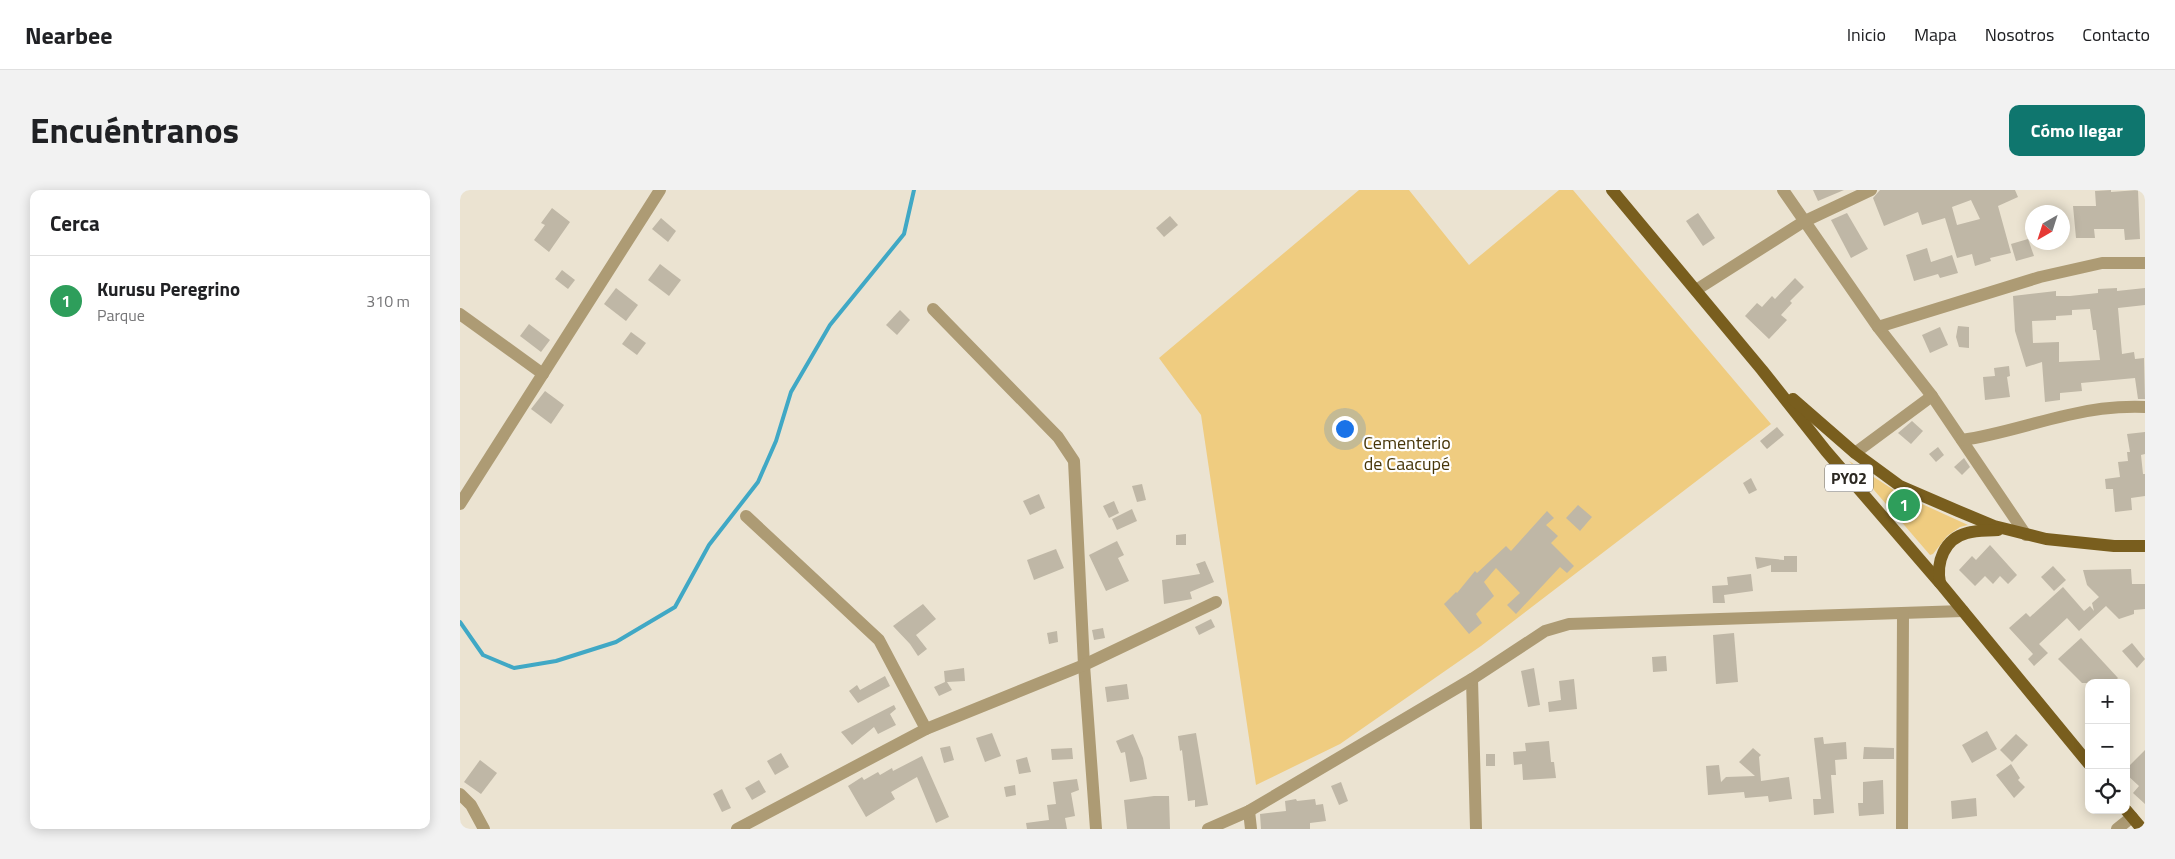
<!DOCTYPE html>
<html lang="es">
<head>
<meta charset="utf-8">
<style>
  :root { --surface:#fff; --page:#f2f2f2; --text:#202124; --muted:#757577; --line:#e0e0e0; --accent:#0f766e }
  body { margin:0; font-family:"Titillium Web",sans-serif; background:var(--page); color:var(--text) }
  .controls { position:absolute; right:15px; bottom:15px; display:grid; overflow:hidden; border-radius:10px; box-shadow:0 2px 12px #0003 }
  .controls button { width:45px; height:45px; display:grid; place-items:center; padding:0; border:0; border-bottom:1px solid var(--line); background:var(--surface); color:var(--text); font:25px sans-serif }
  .compass { position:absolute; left:1565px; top:15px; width:45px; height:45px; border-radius:50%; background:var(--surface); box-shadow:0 2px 12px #0003; rotate:219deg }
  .you { position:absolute; left:884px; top:238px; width:18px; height:18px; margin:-12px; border:4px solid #fff; border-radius:50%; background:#1a73e8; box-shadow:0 0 0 8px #1a73e833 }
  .badge { display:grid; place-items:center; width:32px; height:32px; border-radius:50%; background:var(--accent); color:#fff; font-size:16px; font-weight:700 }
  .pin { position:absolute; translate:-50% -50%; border:2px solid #fff; box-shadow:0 1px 5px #0006 }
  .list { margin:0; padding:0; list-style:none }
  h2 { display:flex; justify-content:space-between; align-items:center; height:65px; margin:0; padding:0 20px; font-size:21px }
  h2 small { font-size:16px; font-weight:400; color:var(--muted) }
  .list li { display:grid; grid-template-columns:32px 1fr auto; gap:15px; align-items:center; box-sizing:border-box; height:90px; padding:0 20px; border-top:1px solid var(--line) }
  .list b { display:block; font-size:19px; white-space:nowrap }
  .list p { margin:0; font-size:16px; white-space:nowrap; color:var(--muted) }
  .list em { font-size:16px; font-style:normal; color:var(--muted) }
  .icon { flex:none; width:28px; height:28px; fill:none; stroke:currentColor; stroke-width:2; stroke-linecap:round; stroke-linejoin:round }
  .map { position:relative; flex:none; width:1685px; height:639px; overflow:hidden; border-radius:10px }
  header { display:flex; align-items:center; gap:30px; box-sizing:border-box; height:70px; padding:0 25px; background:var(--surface); border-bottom:1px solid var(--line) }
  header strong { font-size:24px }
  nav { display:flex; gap:28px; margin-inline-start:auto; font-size:18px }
  .intro { display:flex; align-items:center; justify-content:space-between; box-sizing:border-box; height:120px; padding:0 30px }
  h1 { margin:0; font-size:35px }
  .button { padding:12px 22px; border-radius:10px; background:var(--accent); color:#fff; font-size:18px; font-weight:700 }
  main { display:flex; gap:30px; padding:0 30px }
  aside { flex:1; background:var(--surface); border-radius:10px; box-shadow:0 2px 12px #0003 }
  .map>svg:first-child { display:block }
</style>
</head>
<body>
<header>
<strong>Nearbee</strong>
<nav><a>Inicio</a><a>Mapa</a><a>Nosotros</a><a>Contacto</a></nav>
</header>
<div class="intro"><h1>Encuéntranos</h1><a class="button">Cómo llegar</a></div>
<main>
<aside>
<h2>Cerca<small></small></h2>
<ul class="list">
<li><span class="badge" style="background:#2e9e5b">1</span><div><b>Kurusu Peregrino</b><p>Parque</p></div><em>310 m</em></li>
</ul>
</aside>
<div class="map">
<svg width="1685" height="639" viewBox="0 0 1685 639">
  <rect width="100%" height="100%" fill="#ebe3d1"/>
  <g fill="#efcc80">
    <path d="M899,0H949L1009,75L1099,0H1113L1311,234L1021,456L880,554L796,595L741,225L699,168Z"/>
    <path d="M1389,271L1440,304L1508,335L1500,337L1487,346L1473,364L1470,365Z"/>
  </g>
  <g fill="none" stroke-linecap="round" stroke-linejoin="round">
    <path stroke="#40a8c5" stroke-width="4" d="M0,432L23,465L54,478L96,471L156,452L215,417L249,355L298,292L316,251L331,202L370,135L444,44L454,0"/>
  </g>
  <g fill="#bfb7a6" fill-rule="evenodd">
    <path d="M1353,0H1384L1358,11Z"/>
    <path d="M1420,0H1555L1558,7L1538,16L1551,63L1530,68L1531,71L1515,76L1512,64L1497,68L1485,28L1462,35L1458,22L1424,36L1413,8ZM1511,10L1520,29L1497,35L1492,17Z"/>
    <path d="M1651,0V2L1678,0L1680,49L1665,50L1664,39H1634L1635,48H1616L1613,16H1636L1635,1Z"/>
    <path d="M92,18L110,32L89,62L74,50L85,35L81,33Z"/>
    <path d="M1238,23L1255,48L1243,56L1226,31Z"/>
    <path d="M1387,23L1408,59L1391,68L1371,30Z"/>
    <path d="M710,26L718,35L704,47L696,38Z"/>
    <path d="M201,28L216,41L208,52L192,39Z"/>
    <path d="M1568,49L1574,66L1556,71L1551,54Z"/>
    <path d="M1467,58L1471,72L1492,65L1498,83L1480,88L1478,84L1454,91L1446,65Z"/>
    <path d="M200,74L221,90L209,106L188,90Z"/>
    <path d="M102,80L115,90L108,99L95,89Z"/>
    <path d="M1335,88L1344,97L1330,111L1332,113L1321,125L1327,130L1309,149L1285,126L1297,113L1302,117L1312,106L1315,109Z"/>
    <path d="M156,98L178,115L166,131L144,114Z"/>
    <path d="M1657,98V101L1685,98V115L1658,118L1662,164L1674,162L1675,169L1684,168L1685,209H1678L1675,188L1621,193L1622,201L1600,203V210L1585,212L1582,172L1566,177L1555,141L1553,106L1596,101V106H1610L1638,103V99ZM1630,119L1633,140H1636L1640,170L1599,172V152L1573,153L1572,131L1596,130V126L1612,125V120Z"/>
    <path d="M440,120L450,130L437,145L426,135Z"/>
    <path d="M69,134L90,150L81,162L60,146Z"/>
    <path d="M1498,136L1509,137V158L1499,157L1496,147Z"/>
    <path d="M1480,137L1488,155L1470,163L1462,145Z"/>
    <path d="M171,142L186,153L177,165L162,154Z"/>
    <path d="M1549,176L1550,186L1547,187L1550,207L1525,210L1523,187L1535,186L1534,178Z"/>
    <path d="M85,201L104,215L91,234L71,219Z"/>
    <path d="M1452,231L1463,241L1451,254L1438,243Z"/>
    <path d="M1317,237L1324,245L1307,259L1300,251Z"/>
    <path d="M1685,242V264L1681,265L1683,284H1685V306L1671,308L1672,320L1655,322L1653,299H1646L1645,289L1660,287L1658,272L1668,271L1667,262H1670L1667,244Z"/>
    <path d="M1478,257L1484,265L1476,272L1469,264Z"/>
    <path d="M1504,268L1510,277L1502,285L1494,277Z"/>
    <path d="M1291,288L1297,300L1289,304L1283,293Z"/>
    <path d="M682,294L686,310L677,312L672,296Z"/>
    <path d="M579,304L585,318L570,325L563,311Z"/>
    <path d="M654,311L659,323L649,328L643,316Z"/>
    <path d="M1118,315L1132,327L1120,341L1106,328Z"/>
    <path d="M672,319L677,331L657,340L652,329Z"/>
    <path d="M1087,321L1094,328L1086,335L1098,346L1091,353L1114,376L1107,383L1100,377L1056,424L1047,415L1060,403L1036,378L1024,392L1034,406L1016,424L1022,433L1009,444L984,414L996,402L997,403L1015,381L1017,383L1046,356L1051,361Z"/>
    <path d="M726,344V355H716V345Z"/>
    <path d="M657,351L664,365L658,368L669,391L646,401L629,365Z"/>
    <path d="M1530,355L1557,385L1548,394L1540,386L1533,394L1525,386L1515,396L1499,380L1512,366L1516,370Z"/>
    <path d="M596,359L604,378L574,390L567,370Z"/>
    <path d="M1324,366H1337V382H1311V375L1297,379L1295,367L1324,370Z"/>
    <path d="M745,371L754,392L730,402L732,409L704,414L702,390L740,384L736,374Z"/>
    <path d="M1593,376L1606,390L1594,401L1581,387Z"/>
    <path d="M1671,379L1672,394H1685V419L1674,420V424L1659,429L1646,416L1619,441L1607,428L1579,454L1588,463L1574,476L1568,469L1573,464L1549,438L1566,423L1570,427L1603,397L1624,421L1630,416L1634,421L1632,413L1639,407L1627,395L1623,380Z"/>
    <path d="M1291,384L1293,401L1264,405L1265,413H1253L1252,396L1268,395L1267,387Z"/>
    <path d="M463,414L476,429L456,445L467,459L458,466L450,454L433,436Z"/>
    <path d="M751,429L755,437L739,445L735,437Z"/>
    <path d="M643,438L645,448L634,450L632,440Z"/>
    <path d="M597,441L598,452L589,454L587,443Z"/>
    <path d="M1274,443L1278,492L1256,494L1253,445Z"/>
    <path d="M1621,448L1658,488L1653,493H1622L1598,469Z"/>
    <path d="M1672,453L1685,469L1677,478L1662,461Z"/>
    <path d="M1206,466L1207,481L1193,482L1192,467Z"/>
    <path d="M504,478L505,491L487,492L492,500L479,506L474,497L485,492L484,481Z"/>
    <path d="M1074,478L1080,515L1068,517L1061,481Z"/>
    <path d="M425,486L430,496L398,513L389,501L397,495L400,500Z"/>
    <path d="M1114,489L1117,519L1089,522L1088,512L1101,510L1099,491Z"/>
    <path d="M667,494L669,509L647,512L645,497Z"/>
    <path d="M434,515L436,519L430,524L436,535L418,544L414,537L392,555L381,542Z"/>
    <path d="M1527,541L1537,559L1512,573L1502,555Z"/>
    <path d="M532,543L541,566L525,572L516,548Z"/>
    <path d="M736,543L748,615L735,617V610L728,611L722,560L720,561L718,546Z"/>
    <path d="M673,544L683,568L687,589L670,592L665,562L661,563L656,551Z"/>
    <path d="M1556,544L1568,555L1552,572L1540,560Z"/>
    <path d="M1363,547L1364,554L1386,552L1387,569L1375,570L1376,585H1371L1374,623L1354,625L1353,609H1361L1354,548Z"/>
    <path d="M1089,551L1091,572H1094L1096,588L1063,590L1062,574L1054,575L1053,562L1066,561L1065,553Z"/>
    <path d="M490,556L494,570L484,573L480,558Z"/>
    <path d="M1404,557L1434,558V569H1403Z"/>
    <path d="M612,558L613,569L592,570L591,559Z"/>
    <path d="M1293,558L1301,565L1299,567L1301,591L1329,587L1332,609L1309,612L1308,606L1285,608L1284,602L1248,605L1246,576L1259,575L1261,592L1266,587L1295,586L1279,572Z"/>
    <path d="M1685,560V614L1673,603L1679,596L1666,584V579Z"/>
    <path d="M321,563L329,577L315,585L307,571Z"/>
    <rect x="1026" y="564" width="9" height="12"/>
    <path d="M462,566L489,627L476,633L457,587L431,602L435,609L406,627L388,596L402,587L404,590L418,582L420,585L432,578L433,581Z"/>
    <path d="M567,567L571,582L559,584L556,570Z"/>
    <path d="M20,570L37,583L21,604L4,592Z"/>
    <path d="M1551,574L1560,588L1558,590L1565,597L1554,608L1536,585Z"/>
    <path d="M617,589L619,600L611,603L615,626L605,628L607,639H567L566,633L589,630L587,615L596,614L593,592Z"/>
    <path d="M299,590L306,602L292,610L285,598Z"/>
    <path d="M1423,590L1424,624L1399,626L1398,613H1403V592Z"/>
    <path d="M881,592L888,611L879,615L871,596Z"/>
    <path d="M555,595L556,605L546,607L544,597Z"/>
    <path d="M262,599L271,618L262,622L253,604Z"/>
    <path d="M694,606H709L710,639H667L664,610Z"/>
    <path d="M1516,608L1517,626L1492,629L1491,611Z"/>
    <path d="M836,609L837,611L855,609L856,615L863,614L866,631L850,633V639H801L800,624L826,621L825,611Z"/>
  </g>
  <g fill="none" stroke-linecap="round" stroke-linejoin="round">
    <g stroke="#ad9b74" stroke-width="12">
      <path d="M1323,0L1418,137L1472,206L1566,345"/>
      <path d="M1236,100L1343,32L1411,0"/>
      <path d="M473,119L598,247L614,271L624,475L636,639"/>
      <path d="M0,124L83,184"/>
      <path d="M1418,137L1580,87L1642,73H1685"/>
      <path d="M1502,250C1538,245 1572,233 1608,225C1633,219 1659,216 1685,217"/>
      <path d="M1395,263L1472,206"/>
      <path d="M0,314L200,0"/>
      <path d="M286,326L419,450L466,539"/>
      <path d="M1012,489L1016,639"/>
      <path d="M0,604L11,615L24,639"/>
      <path d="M789,621L791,639"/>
      <path d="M277,639L466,539L624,475L756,412"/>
      <path d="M748,639L789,621L1012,489L1085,441L1109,434L1503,421"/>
      <path d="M1442,639L1443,424"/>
      <path d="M1657,639L1672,627"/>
    </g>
    <g stroke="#795e1e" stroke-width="12">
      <path d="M1152,0L1302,180L1366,261L1480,393L1629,574"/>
      <path d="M1333,209L1395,263L1440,296L1498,321L1534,336L1586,349L1654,356H1685"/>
      <path d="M1480,393C1476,372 1484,349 1507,343C1517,340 1528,341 1538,340"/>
      <path d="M1666,620L1682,639"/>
    </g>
  </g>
  <g text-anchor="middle" stroke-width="4.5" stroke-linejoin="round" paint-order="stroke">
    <rect fill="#fff" stroke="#6b6864" stroke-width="1" x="1365" y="274.5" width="48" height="27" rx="4"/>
    <g font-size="16" font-weight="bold" fill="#2b2822">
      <text x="1389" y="294">PY02</text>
    </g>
    <g font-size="18" fill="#463508" stroke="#fff">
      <text x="947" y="259">Cementerio<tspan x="947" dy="21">de Caacupé</tspan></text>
    </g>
  </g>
</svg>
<div class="controls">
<button>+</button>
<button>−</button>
<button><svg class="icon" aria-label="locate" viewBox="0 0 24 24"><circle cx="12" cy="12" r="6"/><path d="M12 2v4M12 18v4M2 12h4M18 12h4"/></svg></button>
</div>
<svg class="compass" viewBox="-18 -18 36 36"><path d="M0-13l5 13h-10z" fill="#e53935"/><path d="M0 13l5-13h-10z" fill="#757577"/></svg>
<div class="you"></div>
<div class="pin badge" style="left:1444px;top:315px;background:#2e9e5b">1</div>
</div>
</main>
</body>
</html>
